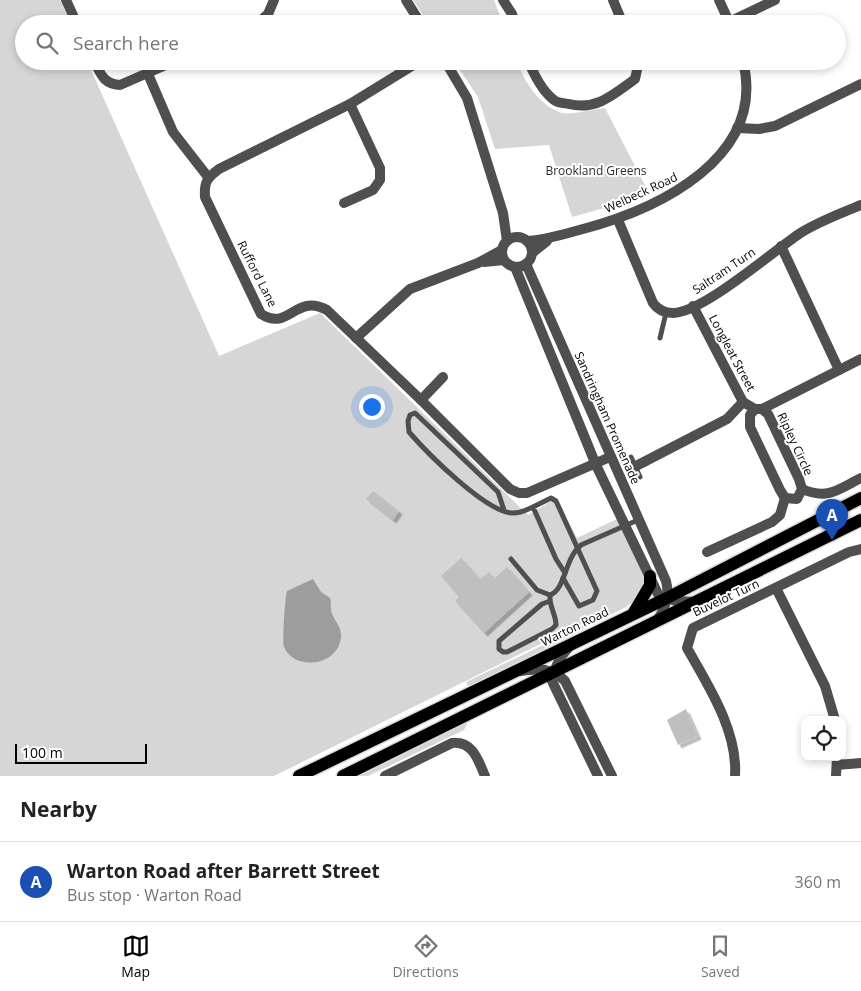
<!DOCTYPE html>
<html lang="en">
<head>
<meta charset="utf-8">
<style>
  :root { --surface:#fff; --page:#f2f2f2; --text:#222; --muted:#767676; --line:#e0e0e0; --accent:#000 }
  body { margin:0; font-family:"Open Sans",sans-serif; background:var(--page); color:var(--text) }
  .controls { position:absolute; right:15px; bottom:15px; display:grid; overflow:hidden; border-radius:10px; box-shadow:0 2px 8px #0003 }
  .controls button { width:45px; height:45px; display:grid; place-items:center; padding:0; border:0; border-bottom:1px solid var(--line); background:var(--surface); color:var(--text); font:25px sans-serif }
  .scale { position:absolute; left:15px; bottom:12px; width:132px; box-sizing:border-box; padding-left:5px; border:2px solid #000; border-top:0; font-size:14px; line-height:18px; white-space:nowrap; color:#000; -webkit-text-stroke:4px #fff; paint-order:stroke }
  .you { position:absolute; left:371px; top:406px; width:18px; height:18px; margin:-12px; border:4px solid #fff; border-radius:50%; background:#1a73e8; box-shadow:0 0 0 8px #1a73e833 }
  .badge { display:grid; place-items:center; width:32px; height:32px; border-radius:50%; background:var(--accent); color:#fff; font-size:16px; font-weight:700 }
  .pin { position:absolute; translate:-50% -41px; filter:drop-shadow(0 1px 2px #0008) }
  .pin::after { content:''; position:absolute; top:26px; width:18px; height:15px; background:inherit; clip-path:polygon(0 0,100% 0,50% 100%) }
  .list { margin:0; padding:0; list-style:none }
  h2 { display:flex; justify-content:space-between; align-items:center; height:65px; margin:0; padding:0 20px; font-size:21px }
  h2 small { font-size:16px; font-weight:400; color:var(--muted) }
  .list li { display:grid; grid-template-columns:32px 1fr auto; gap:15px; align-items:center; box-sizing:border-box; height:80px; padding:0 20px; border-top:1px solid var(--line) }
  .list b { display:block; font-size:19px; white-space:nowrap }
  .list p { margin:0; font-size:16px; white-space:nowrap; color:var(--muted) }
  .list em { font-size:16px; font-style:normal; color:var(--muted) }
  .icon { flex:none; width:28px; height:28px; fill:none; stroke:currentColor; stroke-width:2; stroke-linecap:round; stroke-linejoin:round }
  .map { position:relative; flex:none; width:861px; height:776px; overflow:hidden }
  .search { position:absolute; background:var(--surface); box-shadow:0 2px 8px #0003; left:15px; right:15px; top:15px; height:55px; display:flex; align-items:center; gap:12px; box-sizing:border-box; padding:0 18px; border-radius:28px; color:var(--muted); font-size:19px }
  .sheet { height:145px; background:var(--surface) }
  nav { display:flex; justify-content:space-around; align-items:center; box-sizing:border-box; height:70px; border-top:1px solid var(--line); background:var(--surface); font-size:14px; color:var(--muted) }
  nav a { display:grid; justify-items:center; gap:2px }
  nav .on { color:var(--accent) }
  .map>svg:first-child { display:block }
</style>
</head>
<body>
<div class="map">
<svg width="861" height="776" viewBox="0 0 861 776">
  <defs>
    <filter id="shadow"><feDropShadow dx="3.5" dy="3.5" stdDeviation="0" flood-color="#0004"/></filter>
  </defs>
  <rect width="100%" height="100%" fill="#fff"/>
  <g fill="#d6d6d6">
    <path d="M0,0H60L71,24H24V61H87L219,356L320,313L528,515L556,498L577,538L619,518L645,577L646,582L638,597L626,607L469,687L466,682L575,630L589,620L274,776H0Z"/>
    <path d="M413,0H494L503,24H429Z"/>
    <path d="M454,61H517C524,82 540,106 562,113C571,115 595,109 605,108L650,195L572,217L549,145L495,149L478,97Z"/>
    <path d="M469,720L464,730L368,776H352Z"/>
  </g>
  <path fill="#9d9d9d" d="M313,579L321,592L330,598C332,602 330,604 331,609C331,618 342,625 341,637C338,667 294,671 284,647C282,642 285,597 287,591Z"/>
  <g fill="#bfbfbf" filter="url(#shadow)">
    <path d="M373,491L399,511L393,520L366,499Z"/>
    <path d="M461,558L480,579L489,572L494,579L507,567L529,592L484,633L455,601L459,597L441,576Z"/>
    <path d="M686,709L698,736L678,745L667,720Z"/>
  </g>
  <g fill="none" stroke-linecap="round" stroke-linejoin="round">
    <defs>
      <g id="primary">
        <path d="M633,614L650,585V576"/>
        <path d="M299,776L667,598L861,498"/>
        <path d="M343,776L861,520"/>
      </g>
    </defs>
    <use href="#primary" stroke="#dbdbdb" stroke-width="15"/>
    <g stroke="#4f4f4f" stroke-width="5">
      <path d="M660,338L666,313"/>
      <path d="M631,457L640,477"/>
      <path d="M504,510L498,492L415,413L410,415L408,421L409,432C428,454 484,510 511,513C520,514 526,510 533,507"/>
      <path d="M511,559L537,590L550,595C566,589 564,559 581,545L638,520"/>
      <path d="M563,578L579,606L593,600L597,591L556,501L551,498L533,507L556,559L565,573"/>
      <path d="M550,601L542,604L499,641V649L503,652H507L552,629L556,625C556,614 549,607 550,595"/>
    </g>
    <g stroke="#4f4f4f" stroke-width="10">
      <path d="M66,0L77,24"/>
      <path d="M503,0L512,14L515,24"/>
      <path d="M613,0L623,24"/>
      <path d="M719,0L730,24"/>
      <path d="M729,22L775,0"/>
      <path d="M257,24L268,14L274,0"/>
      <path d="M94,61C101,75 104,84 120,85L175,61"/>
      <path d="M420,61L350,104L219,169C207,178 204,182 205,197L261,314C290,332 294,293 327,310L421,400L510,489L519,493H527L610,457"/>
      <path d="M528,61C534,74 542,91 554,100C557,103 564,103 569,104C596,111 614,94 635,79L639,61"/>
      <path d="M148,74L173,132L208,177"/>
      <path d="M737,128L759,129L775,126L861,84"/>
      <path d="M344,203L373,190L380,180V168L350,104"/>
      <path d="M618,220L653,303C658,310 664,313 673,313C703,313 774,250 802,232C820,221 841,213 861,205"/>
      <path d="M527,241C546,240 564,234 583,229C658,209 767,158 743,61"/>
      <path d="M781,246L839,370"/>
      <path d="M532,253L547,241"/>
      <path d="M484,262L504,260"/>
      <path d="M693,306L743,402L755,409H762L861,359"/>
      <path d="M356,338L410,289L478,263L502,250"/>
      <path d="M421,400L443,377"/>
      <path d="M755,409L750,415V427L780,490L785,498L797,499L802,489L799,479L768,414L762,409"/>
      <path d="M636,466L727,419L743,402"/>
      <path d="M802,489C828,500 837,490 861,478"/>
      <path d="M707,552L772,522L780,515L785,498"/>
      <path d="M776,588L825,686L835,720"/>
      <path d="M569,647C559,658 555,667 552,681L598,776"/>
      <path d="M520,671C537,668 553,668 565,681L612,776"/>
      <path d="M837,765L861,763"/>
      <path d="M385,776L452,743C473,741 478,760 485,776"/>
      <path d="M735,776C738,731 708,685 687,648L693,628L849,552L861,549"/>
      <path d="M836,776L837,757"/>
    </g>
    <g stroke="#4f4f4f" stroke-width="10">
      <path d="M406,0L421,24"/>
      <path d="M445,61L467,98L503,213L507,241"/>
      <circle cx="517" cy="252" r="15"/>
      <path d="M526,264L666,581C670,596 665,609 657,621"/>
      <path d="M515,267L596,465L659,596L676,601L696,602"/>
    </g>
    <use href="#primary" stroke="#000" stroke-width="12"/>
  </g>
  <g text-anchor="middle" stroke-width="4" stroke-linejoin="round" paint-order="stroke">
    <g font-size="12" fill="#2d2d2d" stroke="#fff">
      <text x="596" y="175">Brookland Greens</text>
    </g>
    <g font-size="12" fill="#000" stroke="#fff">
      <text transform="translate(641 193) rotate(-25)" y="4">Welbeck Road</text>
      <text transform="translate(724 271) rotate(-34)" y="4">Saltram Turn</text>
      <text transform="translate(257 274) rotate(63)" y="4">Rufford Lane</text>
      <text transform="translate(732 353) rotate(62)" y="4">Longleat Street</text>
      <text transform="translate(607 418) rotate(66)" y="4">Sandringham Promenade</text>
      <text transform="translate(795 444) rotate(65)" y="4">Ripley Circle</text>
      <text transform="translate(726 598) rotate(-25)" y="4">Buvelot Turn</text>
      <text transform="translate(575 627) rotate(-26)" y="4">Warton Road</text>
    </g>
  </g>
</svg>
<div class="controls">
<button><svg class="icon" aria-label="locate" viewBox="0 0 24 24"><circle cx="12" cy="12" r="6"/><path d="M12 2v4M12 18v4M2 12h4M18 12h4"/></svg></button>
</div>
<div class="scale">100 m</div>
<div class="you"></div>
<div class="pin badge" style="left:832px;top:540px;background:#1a4fb4">A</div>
<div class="search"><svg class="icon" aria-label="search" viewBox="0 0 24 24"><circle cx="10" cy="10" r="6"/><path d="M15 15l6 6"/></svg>Search here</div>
</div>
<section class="sheet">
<h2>Nearby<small></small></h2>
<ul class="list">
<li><span class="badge" style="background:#1a4fb4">A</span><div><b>Warton Road after Barrett Street</b><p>Bus stop · Warton Road</p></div><em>360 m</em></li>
</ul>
</section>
<nav>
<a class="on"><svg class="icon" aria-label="map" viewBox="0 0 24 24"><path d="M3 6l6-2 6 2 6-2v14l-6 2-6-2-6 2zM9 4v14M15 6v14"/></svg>Map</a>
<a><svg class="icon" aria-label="directions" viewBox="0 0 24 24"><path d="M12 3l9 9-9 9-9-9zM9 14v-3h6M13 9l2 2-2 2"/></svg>Directions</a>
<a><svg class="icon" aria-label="saved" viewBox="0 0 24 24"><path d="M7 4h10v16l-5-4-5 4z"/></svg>Saved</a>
</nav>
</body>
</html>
